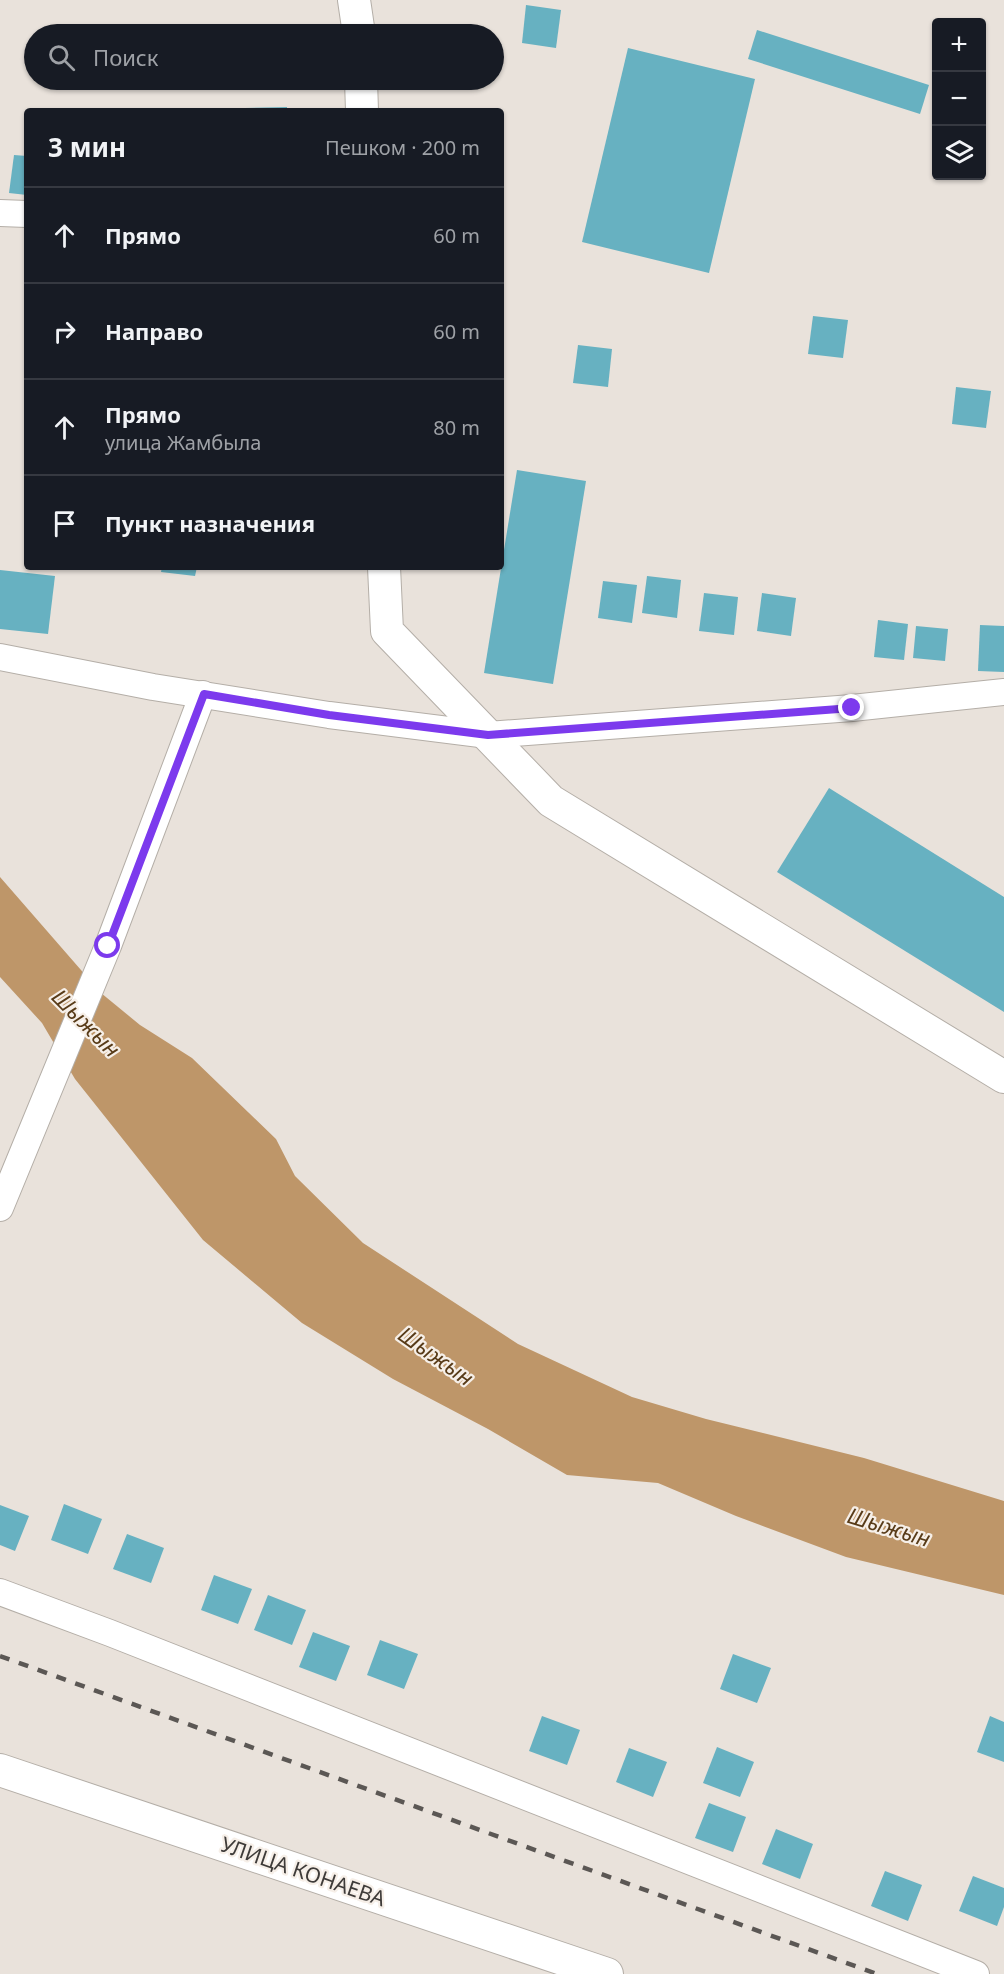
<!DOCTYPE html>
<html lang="ru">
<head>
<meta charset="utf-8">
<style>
  :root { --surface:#171b24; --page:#20242c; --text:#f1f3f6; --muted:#9ea1a6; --line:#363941 }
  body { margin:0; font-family:"Noto Sans",sans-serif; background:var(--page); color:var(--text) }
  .controls { position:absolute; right:18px; top:18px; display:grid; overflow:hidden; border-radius:6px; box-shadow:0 2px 4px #0004 }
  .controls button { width:54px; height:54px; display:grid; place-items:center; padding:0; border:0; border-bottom:2px solid var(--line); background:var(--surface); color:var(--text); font:30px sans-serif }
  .stop { position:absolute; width:18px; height:18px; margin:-14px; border:4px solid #7c3aed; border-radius:50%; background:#fff }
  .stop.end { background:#7c3aed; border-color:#fff; box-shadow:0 2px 6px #0008 }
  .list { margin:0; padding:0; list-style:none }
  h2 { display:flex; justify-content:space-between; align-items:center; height:78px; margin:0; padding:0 24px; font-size:26px }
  h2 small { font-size:20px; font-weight:400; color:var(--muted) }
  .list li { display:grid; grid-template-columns:39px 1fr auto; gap:18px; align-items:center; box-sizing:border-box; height:96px; padding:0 24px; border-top:2px solid var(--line) }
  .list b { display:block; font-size:22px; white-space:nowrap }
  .list p { margin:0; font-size:20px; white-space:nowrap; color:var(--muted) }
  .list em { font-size:20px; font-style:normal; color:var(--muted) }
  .icon { flex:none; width:33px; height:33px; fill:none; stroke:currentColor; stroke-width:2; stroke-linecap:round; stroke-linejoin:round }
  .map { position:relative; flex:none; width:1004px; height:1974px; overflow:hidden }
  .search { position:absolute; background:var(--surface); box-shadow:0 2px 4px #0004; left:24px; top:24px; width:480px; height:66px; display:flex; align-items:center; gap:15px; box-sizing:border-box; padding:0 21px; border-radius:33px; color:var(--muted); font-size:22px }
  .panel { position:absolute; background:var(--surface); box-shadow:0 2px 4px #0004; left:24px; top:108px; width:480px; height:462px; border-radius:6px }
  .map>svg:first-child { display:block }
</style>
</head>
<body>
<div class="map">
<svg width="1004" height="1974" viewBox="0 0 1004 1974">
  <rect width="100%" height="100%" fill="#e9e2db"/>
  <path fill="#be9669" d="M0,877L101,993L140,1025L192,1058L276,1139L295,1176L363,1243L518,1344L632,1397L706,1419L864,1458L1004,1501V1595L846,1557L736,1516L658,1483L567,1475L488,1429L393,1379L302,1323L203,1240L75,1079L42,1023L0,977Z"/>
  <g fill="#67b1c1">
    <path d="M526,5L561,10L556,48L522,43Z"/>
    <path d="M757,30L929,85L920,114L748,59Z"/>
    <path d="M628,48L755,79L709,273L582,242Z"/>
    <path d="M287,107V111H198V109Z"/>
    <path d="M14,155L27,156V195L9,193Z"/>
    <path d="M813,316L848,320L843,358L808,354Z"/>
    <path d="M578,345L612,349L608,387L573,383Z"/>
    <path d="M956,387L991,391L986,428L952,424Z"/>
    <path d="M517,470L586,481L553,684L484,673Z"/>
    <path d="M162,567H197L195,576L161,572Z"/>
    <path d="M0,570L55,576L48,634L0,629Z"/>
    <path d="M647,576L681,580L677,618L642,613Z"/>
    <path d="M603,581L637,585L632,623L598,618Z"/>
    <path d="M704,593L738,597L734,635L699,631Z"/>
    <path d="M762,593L796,598L791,636L757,631Z"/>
    <path d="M878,620L908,624L904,660L874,657Z"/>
    <path d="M980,625L1004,626V672L978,671Z"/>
    <path d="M916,626L948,629L945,661L913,658Z"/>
    <path d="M829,788L1004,897V1012L777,872Z"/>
    <path d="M64,1504L102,1519L88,1554L51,1540Z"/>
    <path d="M0,1505L29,1516L15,1551L0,1545Z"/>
    <path d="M127,1534L164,1548L151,1583L113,1569Z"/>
    <path d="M214,1575L252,1589L238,1624L201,1610Z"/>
    <path d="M268,1595L306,1610L292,1645L254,1630Z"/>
    <path d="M313,1632L350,1646L336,1681L299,1667Z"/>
    <path d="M380,1640L418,1654L404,1689L367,1675Z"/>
    <path d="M733,1654L771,1668L757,1703L720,1689Z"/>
    <path d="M542,1716L580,1730L567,1765L529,1751Z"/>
    <path d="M990,1716L1004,1722V1762L977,1752Z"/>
    <path d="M717,1747L754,1762L740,1797L703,1783Z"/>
    <path d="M629,1748L667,1762L653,1797L616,1782Z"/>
    <path d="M709,1803L746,1817L733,1852L695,1838Z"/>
    <path d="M776,1829L813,1844L800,1879L762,1864Z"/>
    <path d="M885,1871L922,1885L908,1921L871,1906Z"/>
    <path d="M973,1876L1004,1888V1907L997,1926L959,1911Z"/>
  </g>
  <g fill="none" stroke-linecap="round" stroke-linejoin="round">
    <defs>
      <g id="minor">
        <path d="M0,213L27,214"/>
        <path d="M0,657L153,687L329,715L488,735L852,708L1004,692"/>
        <path d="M0,1208L108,946L203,694"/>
        <path d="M0,1592L110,1633L976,1974"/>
      </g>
      <g id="tertiary">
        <path d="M354,0L359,34"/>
        <path d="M361,80L362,111"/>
        <path d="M384,567L387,631L551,801L1004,1077"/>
        <path d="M0,1770L607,1974"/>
      </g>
    </defs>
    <use href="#minor" stroke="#b4aea7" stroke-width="28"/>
    <use href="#tertiary" stroke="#b4aea7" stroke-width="34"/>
    <use href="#minor" stroke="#fff" stroke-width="26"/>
    <use href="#tertiary" stroke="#fff" stroke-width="32"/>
    <path stroke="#5b5754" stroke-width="4.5" stroke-dasharray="10 10" stroke-linecap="butt" d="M0,1656L877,1974"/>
  </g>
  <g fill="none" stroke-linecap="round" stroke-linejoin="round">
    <path stroke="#7c3aed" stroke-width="8" d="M108,946L204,694L329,715L488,735L852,708"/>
  </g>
  <g text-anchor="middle" stroke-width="4.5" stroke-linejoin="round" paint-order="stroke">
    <g font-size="21" fill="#3e3b39" stroke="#f6efe8">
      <text transform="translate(303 1872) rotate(19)" y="7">УЛИЦА КОНАЕВА</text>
    </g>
    <g font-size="22" font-style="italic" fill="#583b18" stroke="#f6efe8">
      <text transform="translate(86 1023) rotate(45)" y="8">Шыжын</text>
      <text transform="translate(436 1356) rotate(35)" y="8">Шыжын</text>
      <text transform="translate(889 1527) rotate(17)" y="8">Шыжын</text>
    </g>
  </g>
</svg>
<div class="controls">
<button>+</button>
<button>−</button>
<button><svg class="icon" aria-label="layers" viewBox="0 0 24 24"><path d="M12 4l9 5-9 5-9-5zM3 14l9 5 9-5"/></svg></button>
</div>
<div class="stop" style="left:108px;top:946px"></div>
<div class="stop end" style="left:852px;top:708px"></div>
<div class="search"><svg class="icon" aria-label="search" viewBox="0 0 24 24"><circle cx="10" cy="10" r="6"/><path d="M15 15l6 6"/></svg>Поиск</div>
<section class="panel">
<h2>3 мин<small>Пешком · 200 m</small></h2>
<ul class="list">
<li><svg class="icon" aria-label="ahead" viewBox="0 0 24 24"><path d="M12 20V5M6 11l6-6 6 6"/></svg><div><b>Прямо</b></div><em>60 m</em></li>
<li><svg class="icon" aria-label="right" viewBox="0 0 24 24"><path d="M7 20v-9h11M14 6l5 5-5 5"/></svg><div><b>Направо</b></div><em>60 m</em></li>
<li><svg class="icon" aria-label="ahead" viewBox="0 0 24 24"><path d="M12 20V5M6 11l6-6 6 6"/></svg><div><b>Прямо</b><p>улица Жамбыла</p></div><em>80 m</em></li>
<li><svg class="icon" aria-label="arrive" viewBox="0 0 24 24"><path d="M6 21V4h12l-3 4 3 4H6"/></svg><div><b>Пункт назначения</b></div></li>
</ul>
</section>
</div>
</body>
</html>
